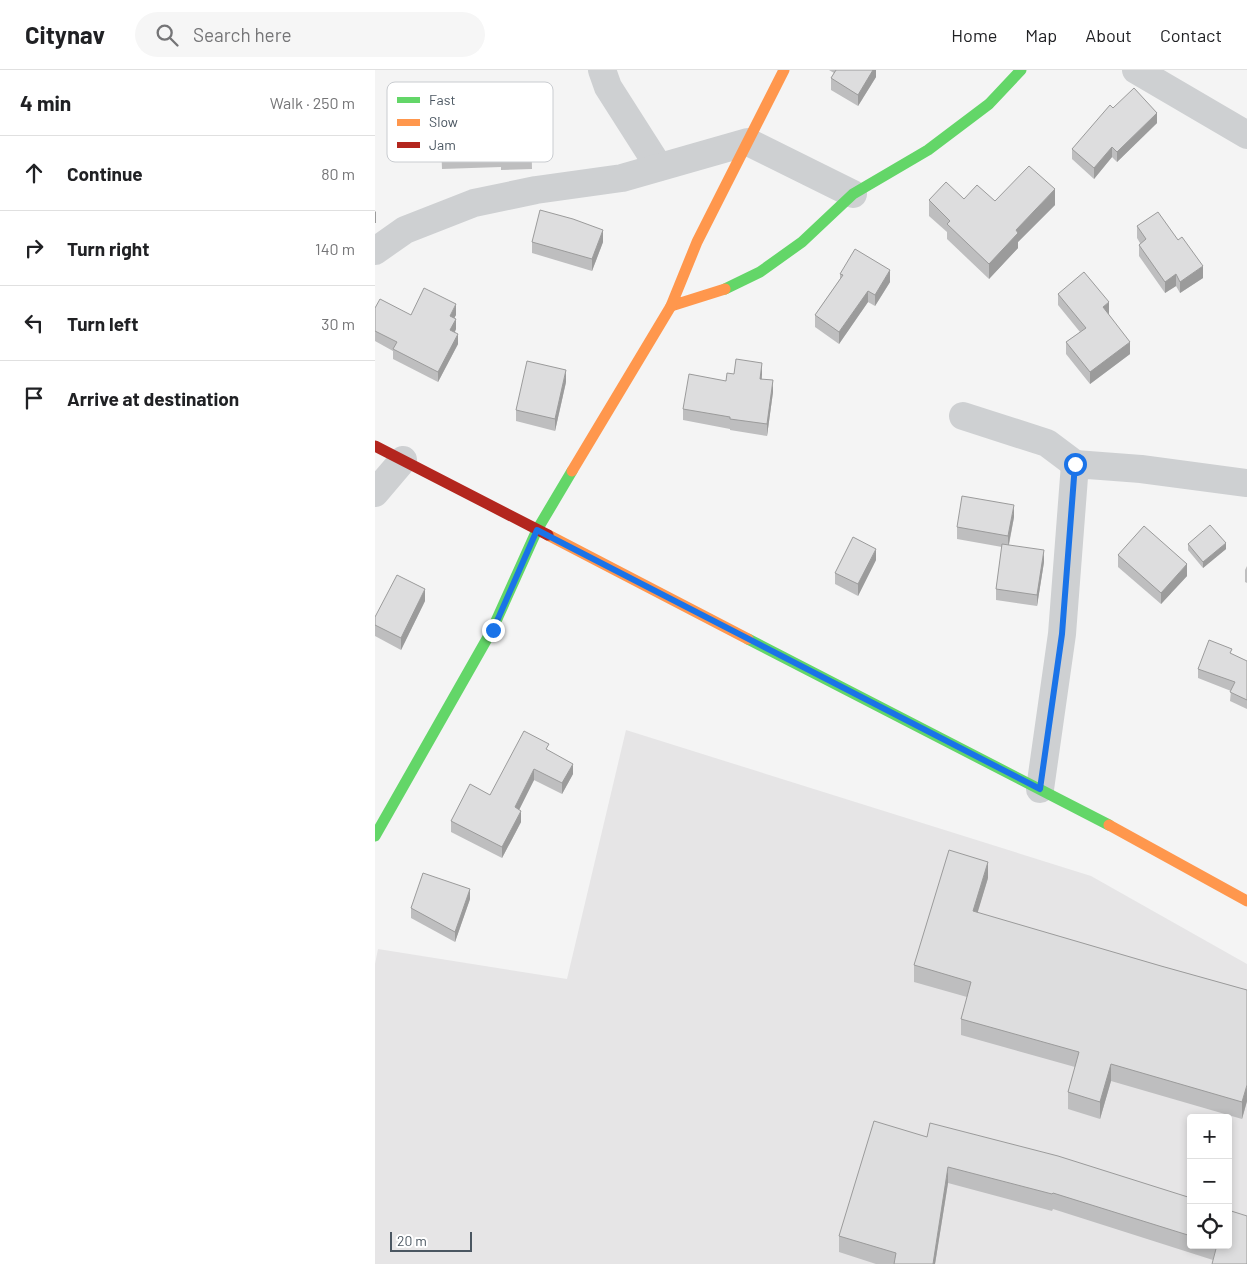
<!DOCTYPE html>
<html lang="en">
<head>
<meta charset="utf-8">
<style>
  :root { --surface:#fff; --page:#f6f6f6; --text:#202124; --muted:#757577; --line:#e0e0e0 }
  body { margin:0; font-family:Barlow,sans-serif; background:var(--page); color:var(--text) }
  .controls { position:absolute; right:15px; bottom:15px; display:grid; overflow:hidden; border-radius:5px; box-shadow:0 2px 8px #0003 }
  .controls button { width:45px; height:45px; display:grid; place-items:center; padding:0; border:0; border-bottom:1px solid var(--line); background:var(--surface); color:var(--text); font:25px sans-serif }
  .scale { position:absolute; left:15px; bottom:12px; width:82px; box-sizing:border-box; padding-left:5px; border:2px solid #4a5661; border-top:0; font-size:14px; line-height:18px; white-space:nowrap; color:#4a5661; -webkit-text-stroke:4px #fff; paint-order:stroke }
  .stop { position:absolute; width:15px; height:15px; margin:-11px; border:4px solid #1a73e8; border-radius:50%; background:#fff }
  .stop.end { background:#1a73e8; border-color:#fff; box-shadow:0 1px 5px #0008 }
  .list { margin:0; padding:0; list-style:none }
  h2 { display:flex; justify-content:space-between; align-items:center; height:65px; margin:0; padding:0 20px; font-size:21px }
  h2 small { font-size:16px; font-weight:400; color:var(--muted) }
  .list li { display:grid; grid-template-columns:32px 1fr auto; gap:15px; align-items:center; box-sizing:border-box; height:75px; padding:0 20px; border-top:1px solid var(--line) }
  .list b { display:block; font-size:19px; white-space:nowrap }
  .list em { font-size:16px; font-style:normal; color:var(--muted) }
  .icon { flex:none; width:28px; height:28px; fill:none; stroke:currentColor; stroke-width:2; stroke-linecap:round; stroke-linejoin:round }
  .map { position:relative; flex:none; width:872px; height:1194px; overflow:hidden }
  header { display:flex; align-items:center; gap:30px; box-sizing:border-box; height:70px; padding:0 25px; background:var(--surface); border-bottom:1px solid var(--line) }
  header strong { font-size:24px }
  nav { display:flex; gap:28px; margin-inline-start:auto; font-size:18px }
  .search { width:350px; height:45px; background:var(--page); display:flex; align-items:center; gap:12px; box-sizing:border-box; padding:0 18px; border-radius:28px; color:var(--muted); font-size:19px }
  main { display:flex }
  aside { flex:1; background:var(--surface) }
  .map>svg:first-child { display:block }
</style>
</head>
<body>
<header>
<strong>Citynav</strong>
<div class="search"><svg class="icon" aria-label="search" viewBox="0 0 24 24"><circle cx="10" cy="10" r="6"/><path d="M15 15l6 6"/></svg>Search here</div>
<nav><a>Home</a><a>Map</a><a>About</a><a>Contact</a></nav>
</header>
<main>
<aside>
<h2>4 min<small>Walk · 250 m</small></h2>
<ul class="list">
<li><svg class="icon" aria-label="ahead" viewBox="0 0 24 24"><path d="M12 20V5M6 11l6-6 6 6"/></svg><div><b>Continue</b></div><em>80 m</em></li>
<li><svg class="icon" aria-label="right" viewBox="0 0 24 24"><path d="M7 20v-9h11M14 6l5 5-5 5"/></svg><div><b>Turn right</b></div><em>140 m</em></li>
<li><svg class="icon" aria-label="left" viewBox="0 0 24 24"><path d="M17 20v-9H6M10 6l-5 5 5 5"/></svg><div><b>Turn left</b></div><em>30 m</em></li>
<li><svg class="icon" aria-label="arrive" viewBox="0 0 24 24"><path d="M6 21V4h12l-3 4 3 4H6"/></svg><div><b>Arrive at destination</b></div></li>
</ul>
</aside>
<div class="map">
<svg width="872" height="1194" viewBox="0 0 872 1194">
  <rect width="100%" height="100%" fill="#f4f4f4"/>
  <path fill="#e6e5e6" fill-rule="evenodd" d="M251,660L716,806L872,894V1194H0V894L3,879L192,909ZM816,1048H853V1175H816Z"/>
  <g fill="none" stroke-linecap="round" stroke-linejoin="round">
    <g stroke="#ced0d2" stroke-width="28">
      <path d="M227,0L233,17L284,97"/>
      <path d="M761,0L872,65"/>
      <path d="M0,181L30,160L99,133L161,120L247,108L373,72L478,124"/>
      <path d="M588,346L672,373L700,394"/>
      <path d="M0,423L28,390"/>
      <path d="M665,719L687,564L700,394L766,399L872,413"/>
    </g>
    <g stroke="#63d668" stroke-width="11">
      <path d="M350,219L385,202L427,172L478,124L553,80L614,34L646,0"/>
      <path d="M373,569L734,755"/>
      <path d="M0,766L117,560L162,460L197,401"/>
    </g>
    <g stroke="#ff974d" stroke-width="11">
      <path d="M350,219L296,236L322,172L409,0"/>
      <path d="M197,401L296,236"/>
      <path d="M173,465L373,569"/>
      <path d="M734,755L872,831"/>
    </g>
    <path stroke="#b3261e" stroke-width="11" d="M0,376L173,465"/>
  </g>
  <g fill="#bebebf">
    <path d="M454,0H501V7L483,36L456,20V8L459,3Z"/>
    <path d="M79,32L133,55H156L157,99L126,100V97L67,99L65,45L79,44Z"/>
    <path d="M738,38L782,53L742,92L737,87L719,109L697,89V79Z"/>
    <path d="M589,129L620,131L680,135L643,172V178L614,209L572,169V162L554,146V130Z"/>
    <path d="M762,156L828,208L805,223L801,216L790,223L764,186V175L765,173L762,168Z"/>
    <path d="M157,172H228L217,201L157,183Z"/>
    <path d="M465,204L515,212L500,236L493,232L464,274L440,257V245L465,209Z"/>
    <path d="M683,224L734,244H733L755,284L715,314L691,284V272L705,262L683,235Z"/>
    <path d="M0,238L36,245H81L79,248L81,259L80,262L83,274L63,312L18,289V281L0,271Z"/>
    <path d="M359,304H387V309L398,322L392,366L355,360V359L308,350V339L351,311Z"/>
    <path d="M191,312L180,361L141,351V340Z"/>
    <path d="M639,447L634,475L669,492L662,536L621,530V519L627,477L582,469V457Z"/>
    <path d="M813,474L851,479L828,498L813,480Z"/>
    <path d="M743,485L812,506L786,534L743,497Z"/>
    <path d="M501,490L483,526L460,514V503Z"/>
    <path d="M872,496V513L870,512V500Z"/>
    <path d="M50,531L26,580L0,566V547Z"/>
    <path d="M857,584L872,591V639L855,631L856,621L823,608V599Z"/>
    <path d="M174,681L198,704L187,724L159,710L144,740L146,752L127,788L76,762V751L115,725Z"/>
    <path d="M613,808L602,843L786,896L872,920V1031L867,1049L736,1011L725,1049L693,1039V1022L700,997L586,965V949L592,927L539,912V895Z"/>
    <path d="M95,829L80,872L36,848V838Z"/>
    <path d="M552,1067L816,1128V1175H853L838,1190L678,1139L677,1141L573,1113L560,1194H501L464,1182V1166Z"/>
  </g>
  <g fill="#9b9b9b">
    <path d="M497,0H501V7L483,36V25Z"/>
    <path d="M782,43V53L742,92V82Z"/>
    <path d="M737,77V87L719,109V98Z"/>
    <path d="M680,119V135L643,172V178L614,209V194L641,160Z"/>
    <path d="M1,141V153H0V142Z"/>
    <path d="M228,160V172L217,201V189Z"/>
    <path d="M828,196V208L805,223V212Z"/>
    <path d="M515,200V212L500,236V225Z"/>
    <path d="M801,204V216L790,223V212Z"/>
    <path d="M493,221V232L464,274V262Z"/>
    <path d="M734,232V244L728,249V237Z"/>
    <path d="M81,234V245L75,256V246Z"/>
    <path d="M81,249V259L75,271V260Z"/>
    <path d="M83,264V274L63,312V302Z"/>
    <path d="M755,272V284L715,314V302Z"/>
    <path d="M387,293V304L385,320V309Z"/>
    <path d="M191,300V312L180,361V349Z"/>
    <path d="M398,310V322L392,366V354Z"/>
    <path d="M639,435V447L633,478V466Z"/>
    <path d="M851,473V479L828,498V492Z"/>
    <path d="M501,479V490L483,526V514Z"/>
    <path d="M669,480V492L662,536V525Z"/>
    <path d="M812,494V506L786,534V523Z"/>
    <path d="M50,519V531L26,580V568Z"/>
    <path d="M198,694V704L187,724V713Z"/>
    <path d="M159,699V710L140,748V737Z"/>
    <path d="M146,741V752L127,788V777Z"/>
    <path d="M613,792V808L598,858V841Z"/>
    <path d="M95,819V829L80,872V862Z"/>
    <path d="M736,994V1011L725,1049V1032Z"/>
    <path d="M872,1015V1031L867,1049V1032Z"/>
    <path d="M573,1097V1113L560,1194H558Z"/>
  </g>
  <g fill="#ddddde" stroke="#9b9b9b">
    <path d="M461,0H498L483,25L456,8Z"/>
    <path d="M759,18L782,43L742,82L737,77L719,98L697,79L735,35L738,38Z"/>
    <path d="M654,96L680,119L641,160L643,163L614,194L572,154L575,151L554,130L571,112L589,129L602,115L620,131Z"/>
    <path d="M165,140L198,149L228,160L217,189L157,172Z"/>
    <path d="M783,142L803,170L807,167L828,196L805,212L801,204L790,212L764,175L771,169L762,156Z"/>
    <path d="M480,179L515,200L500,225L493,221L464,262L440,245L468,205L465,204Z"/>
    <path d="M709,202L734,232L728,237L755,272L715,302L691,272L711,258L683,224Z"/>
    <path d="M49,218L81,234L75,246L81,249L75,260L83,264L63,302L18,279L22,272L0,261V238L5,229L36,245Z"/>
    <path d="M361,289L387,293L385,309L398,310L392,354L355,349V347L308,339L314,304L351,311L352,303L359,304Z"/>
    <path d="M152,291L191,300L180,349L141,340Z"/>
    <path d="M587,426L639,435L633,466L582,457Z"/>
    <path d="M835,455L851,473L828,492L813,474Z"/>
    <path d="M769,456L812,494L786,523L743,485Z"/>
    <path d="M478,467L501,479L483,514L460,503Z"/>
    <path d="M627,474L669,480L662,525L621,519Z"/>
    <path d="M22,505L50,519L26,568L0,555V547Z"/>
    <path d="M834,570L857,579L855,583L872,591V630L855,622L860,612L823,599Z"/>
    <path d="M149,661L174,674L171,679L198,694L187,713L159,699L140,737L146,741L127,777L76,751L95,714L115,725Z"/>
    <path d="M574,780L613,792L598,841L786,896L872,920V1015L867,1032L736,994L725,1032L693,1022L704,982L586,949L596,912L539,895Z"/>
    <path d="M48,803L95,819L80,862L36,838Z"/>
    <path d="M499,1051L552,1067L555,1053L683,1086L816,1128V1166L678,1123L677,1124L573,1097L558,1194H519L521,1183L464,1166Z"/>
    <path d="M853,1140L872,1146V1194H837L842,1175H853Z"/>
  </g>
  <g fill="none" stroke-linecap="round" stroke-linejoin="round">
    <path stroke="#1a73e8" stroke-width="6" d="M118,560L162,460L665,719L687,564L700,394"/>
  </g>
  <rect x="12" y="12" width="166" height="80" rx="8" fill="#fff" stroke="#c9ccd0" stroke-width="1"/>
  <rect x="22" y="27" width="23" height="6" fill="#63d668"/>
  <rect x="22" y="49" width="23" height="7" fill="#ff974d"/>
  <rect x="22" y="72" width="23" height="6" fill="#b3261e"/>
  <g font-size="14" fill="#4a5661">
    <text x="54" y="35">Fast</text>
    <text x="54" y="57">Slow</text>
    <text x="54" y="80">Jam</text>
  </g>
</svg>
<div class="controls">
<button>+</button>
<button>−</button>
<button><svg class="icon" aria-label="locate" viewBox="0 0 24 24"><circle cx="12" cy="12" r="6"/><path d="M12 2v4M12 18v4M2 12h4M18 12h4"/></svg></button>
</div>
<div class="scale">20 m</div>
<div class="stop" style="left:700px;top:394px"></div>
<div class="stop end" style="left:118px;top:560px"></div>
</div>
</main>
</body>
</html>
